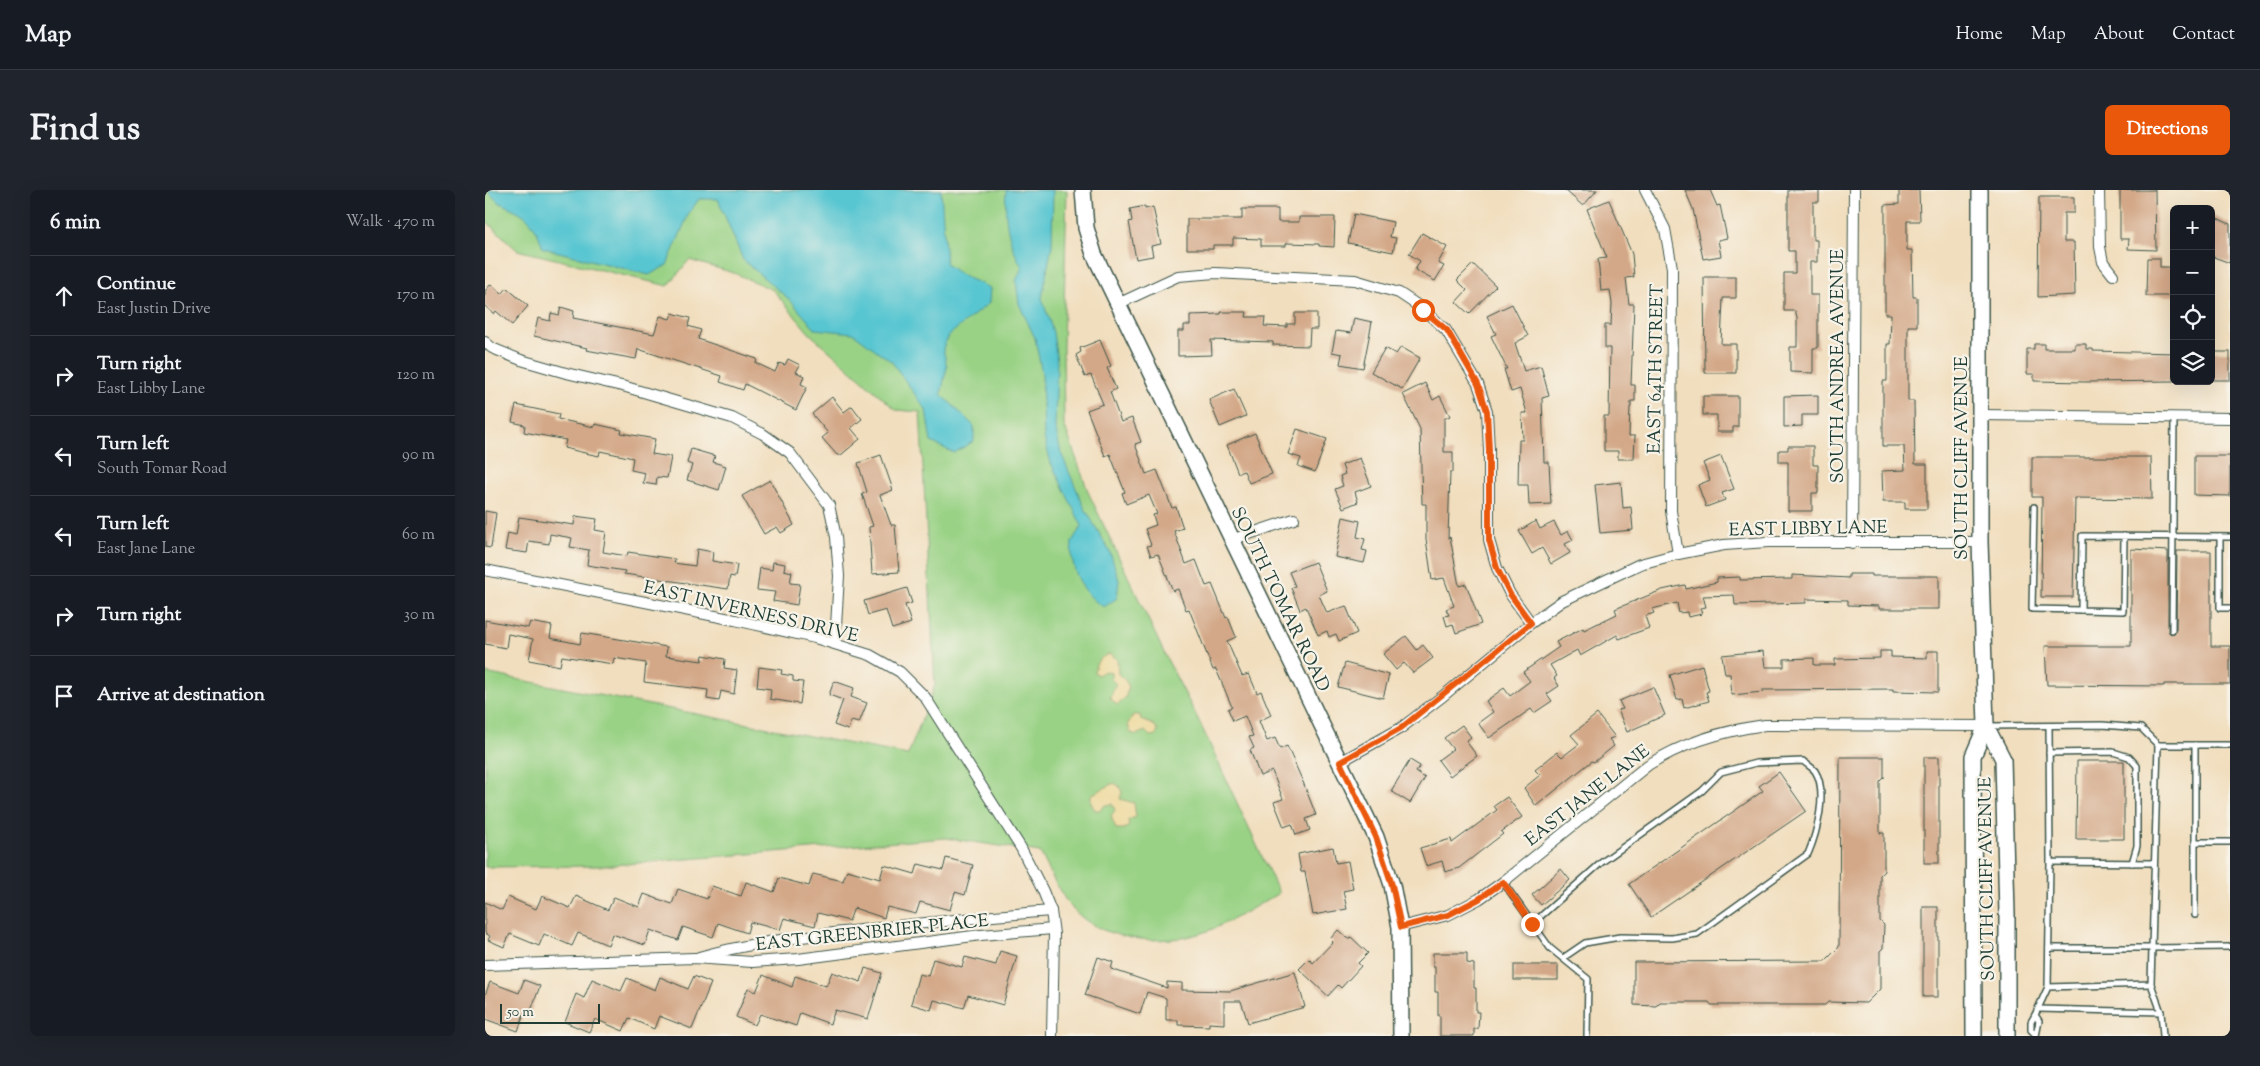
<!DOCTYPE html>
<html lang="en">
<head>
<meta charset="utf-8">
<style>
  :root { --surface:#171b24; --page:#20242c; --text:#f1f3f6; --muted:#9ea1a6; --line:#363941; --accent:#ea580c }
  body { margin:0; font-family:"Sorts Mill Goudy",serif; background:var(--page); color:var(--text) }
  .controls { position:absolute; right:15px; top:15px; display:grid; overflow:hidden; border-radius:8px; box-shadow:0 5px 20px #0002 }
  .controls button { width:45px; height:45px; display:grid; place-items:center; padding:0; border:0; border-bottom:1px solid var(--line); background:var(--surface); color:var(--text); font:25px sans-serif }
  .scale { position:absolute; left:15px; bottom:12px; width:100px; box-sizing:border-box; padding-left:5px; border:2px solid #1f3d34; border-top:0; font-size:14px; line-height:18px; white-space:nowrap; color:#1f3d34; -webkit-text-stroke:4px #f7f3e8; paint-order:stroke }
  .stop { position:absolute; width:15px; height:15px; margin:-11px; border:4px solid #ea580c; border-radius:50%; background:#fff }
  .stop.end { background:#ea580c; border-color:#fff; box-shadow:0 1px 5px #0008 }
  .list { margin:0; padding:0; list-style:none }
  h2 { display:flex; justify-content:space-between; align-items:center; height:65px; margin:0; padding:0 20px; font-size:21px }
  h2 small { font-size:16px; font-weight:400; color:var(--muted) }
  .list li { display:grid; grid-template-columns:32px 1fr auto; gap:15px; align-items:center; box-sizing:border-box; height:80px; padding:0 20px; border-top:1px solid var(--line) }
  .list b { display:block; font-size:19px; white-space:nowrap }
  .list p { margin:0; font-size:16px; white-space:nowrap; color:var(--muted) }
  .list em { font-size:16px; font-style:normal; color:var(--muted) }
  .icon { flex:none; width:28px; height:28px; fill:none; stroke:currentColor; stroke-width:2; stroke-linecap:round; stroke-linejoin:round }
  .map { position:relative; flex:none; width:1745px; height:846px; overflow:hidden; border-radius:8px }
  header { display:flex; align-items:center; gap:30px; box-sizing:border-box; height:70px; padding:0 25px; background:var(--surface); border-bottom:1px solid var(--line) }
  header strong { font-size:24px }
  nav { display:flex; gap:28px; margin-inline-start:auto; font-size:18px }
  .intro { display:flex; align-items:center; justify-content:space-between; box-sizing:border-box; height:120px; padding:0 30px }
  h1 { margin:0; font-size:35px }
  .button { padding:12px 22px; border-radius:8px; background:var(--accent); color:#fff; font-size:18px; font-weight:700 }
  main { display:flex; gap:30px; padding:0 30px }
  aside { flex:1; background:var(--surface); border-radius:8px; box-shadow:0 5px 20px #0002 }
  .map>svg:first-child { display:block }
</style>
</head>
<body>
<header>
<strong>Map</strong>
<nav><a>Home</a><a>Map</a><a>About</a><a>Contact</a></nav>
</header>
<div class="intro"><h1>Find us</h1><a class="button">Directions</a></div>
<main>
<aside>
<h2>6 min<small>Walk · 470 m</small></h2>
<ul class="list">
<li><svg class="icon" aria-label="ahead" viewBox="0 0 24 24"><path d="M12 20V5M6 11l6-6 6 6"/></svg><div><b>Continue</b><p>East Justin Drive</p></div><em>170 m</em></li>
<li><svg class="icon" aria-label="right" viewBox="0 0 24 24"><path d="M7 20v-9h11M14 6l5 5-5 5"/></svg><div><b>Turn right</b><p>East Libby Lane</p></div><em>120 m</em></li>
<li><svg class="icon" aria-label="left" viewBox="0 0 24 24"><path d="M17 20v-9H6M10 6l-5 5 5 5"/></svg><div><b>Turn left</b><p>South Tomar Road</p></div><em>90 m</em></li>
<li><svg class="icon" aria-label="left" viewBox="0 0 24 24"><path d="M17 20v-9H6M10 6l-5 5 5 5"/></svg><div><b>Turn left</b><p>East Jane Lane</p></div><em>60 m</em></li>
<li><svg class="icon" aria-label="right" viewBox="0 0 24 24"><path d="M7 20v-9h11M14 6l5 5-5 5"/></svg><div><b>Turn right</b></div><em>30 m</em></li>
<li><svg class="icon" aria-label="arrive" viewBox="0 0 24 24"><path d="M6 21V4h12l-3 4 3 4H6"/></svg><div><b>Arrive at destination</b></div></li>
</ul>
</aside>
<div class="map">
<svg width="1745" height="846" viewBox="0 0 1745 846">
  <rect width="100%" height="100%" fill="#f7f3e8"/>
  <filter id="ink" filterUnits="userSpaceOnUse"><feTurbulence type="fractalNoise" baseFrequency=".02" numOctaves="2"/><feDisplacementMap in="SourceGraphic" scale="10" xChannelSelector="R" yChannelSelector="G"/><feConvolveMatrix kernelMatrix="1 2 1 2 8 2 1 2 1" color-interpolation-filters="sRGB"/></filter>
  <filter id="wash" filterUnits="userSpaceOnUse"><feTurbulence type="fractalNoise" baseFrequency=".0096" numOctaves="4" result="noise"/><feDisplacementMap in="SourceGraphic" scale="20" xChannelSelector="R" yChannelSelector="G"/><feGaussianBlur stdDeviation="1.12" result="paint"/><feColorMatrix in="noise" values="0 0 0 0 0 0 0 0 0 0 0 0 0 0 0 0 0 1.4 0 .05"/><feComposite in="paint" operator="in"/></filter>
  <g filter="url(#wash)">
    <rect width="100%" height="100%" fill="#f1debe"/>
    <path fill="#99d285" stroke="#5c885c" d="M0,0H582L578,157L579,234L604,304L682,469L713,529L794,703C773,715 752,728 730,738C688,757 619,755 587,718C573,702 565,681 555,662L461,648L116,676L0,677V483L423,565L450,495L435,222L411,220L324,143L288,100L249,83L204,70L183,96L32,60L0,30Z"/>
    <g fill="#eeda9e" stroke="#868c69">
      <path d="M625,464L632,469L633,484L640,490L644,497L640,508L632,515L625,508L631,494L626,489V482L620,481L613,485L609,482C611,471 615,467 625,464Z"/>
      <path d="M648,525H655L656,530L669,535L673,541L671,545L665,546L660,541L651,545L645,542L643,534Z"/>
      <path d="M629,593L634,596L637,602L635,609L649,613L651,627L643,630L644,636L639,639H631L626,626L630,620L627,614L620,615L616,620H610L606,613V605Z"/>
    </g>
    <g fill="#59c6d1" stroke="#3c8282">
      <path d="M3,0H456L461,74L476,85L505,98L504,113L464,145L458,158L462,177L456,204L489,236V251L469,263L446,252L441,220L407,172L368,143L330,139L306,111L258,70L233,9H214L204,23L182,75L164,85L58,58C54,46 50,35 41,27C27,15 14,18 3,0Z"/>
      <path d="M521,0H568L567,55L557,108L568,142L572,171L570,236L576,263L599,317L625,362L634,390L632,408L619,417C598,406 584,377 587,353C588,348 594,341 597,336L566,273L559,248L557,184L550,148L534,114L531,91L537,77C523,52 519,29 521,0Z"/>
    </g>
    <g id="blocks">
      <g fill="#d3a888">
        <path d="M1080,0H1112L1098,16Z"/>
        <path d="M1200,0H1225L1232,16L1235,15L1242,48L1233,50L1236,66L1218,69L1208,19Z"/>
        <path d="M1303,0H1334V12H1328V50H1332V72H1325V105H1333V158H1328V183L1305,182V157H1312V128L1310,121H1299V83H1310V61H1303Z"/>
        <path d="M1414,0H1434L1435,31H1422V60H1427L1428,107H1432V136H1423V211H1429L1430,274H1442V319H1420V312H1398L1397,281L1420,280L1419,256H1398V191H1402V154H1405L1406,124H1400V15L1414,14Z"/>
        <path d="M1635,0H1670L1671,60L1643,59L1644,49H1635Z"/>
        <path d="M1554,7H1589V23H1579V52H1589L1590,105L1553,107Z"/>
        <path d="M1124,10L1147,64L1149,87L1141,88L1144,114H1149L1146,195H1150V211H1146V217H1145L1144,246H1150L1149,269H1133V261H1119V226H1124L1125,158H1120V135H1126L1127,114L1125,100L1116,101L1113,69L1122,68L1102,19Z"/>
        <path d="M660,16V19L668,17L676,54L666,56L668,66L651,69L644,32L647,31L645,19Z"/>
        <path d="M757,19H793V32H814V27H850L849,57L834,56V54L801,53V56H776V49L748,48V55H728V59H702V29H757Z"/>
        <path d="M869,24L908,32L905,47L911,48L908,62L863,53Z"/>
        <path d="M1726,25L1745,34V73L1726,66Z"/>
        <path d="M937,43L962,57L953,73L959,76L950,91L930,80L935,71L924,64Z"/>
        <path d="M1662,68H1675V77H1689V106H1661Z"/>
        <path d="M988,74L1011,96L984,124L971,112L982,100L972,90Z"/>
        <path d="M1219,87H1251V108H1238L1236,154H1251V183H1220Z"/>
        <path d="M6,94L17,104L22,98L43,116L27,135L11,121L9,124L0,116V101Z"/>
        <path d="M1027,114L1043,146L1030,153L1039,181L1056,176L1064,206L1057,208L1059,272H1064L1066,314L1044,315L1043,295H1033L1034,250H1038L1037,223H1042L1035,199L1026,202L1019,179H1022L1006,146L1011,144L1002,126Z"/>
        <path d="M76,117L89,121L88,128L169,144L175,126L185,129L187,123L205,128L203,136L216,140L213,149L272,169L271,173L290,182L294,173L300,175L303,169L315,175L311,182L319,186L316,194L322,197L311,220L260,194L258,200L235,192L237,186L153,159L151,169L101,160L102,158L49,146L53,128L65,131L66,123L74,125Z"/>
        <path d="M736,122H762L761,127H780L779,136L802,137V134H810V123H832V139H825L824,156L788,155V152L726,150L727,165L693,166V141H699V135H705V125L736,124Z"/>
        <path d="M869,128L887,132L878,178L855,174L857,164L847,162L851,141L866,143Z"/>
        <path d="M615,150L626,176L622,178L631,199L625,202L636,232L647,228L656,252L650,254L661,284L672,280L687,318L691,317L698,338L689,341L701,374L711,370L721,396L727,394L741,428L743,427L751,447L742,451L757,486L764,484L772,503L776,501L786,525L774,531L782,551L790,548L795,559L802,556L818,592L831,625L821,629L825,640L811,645L807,634L799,637L789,612L798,609L787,581L775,586L765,560L769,558L764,547L768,546L760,526L748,531L743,519L747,517L731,479L728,480L704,419L701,420L693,399L688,401L673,364L666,366L662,356L666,355L660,339L671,335L668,325L672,324L664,305L641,314L637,303L640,302L625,264L620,266L602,220L618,214L606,185L600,187L591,165L596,162L595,158Z"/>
        <path d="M1549,154H1559V159H1590V154H1601V159H1608V161L1689,163V191L1601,192L1549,191V184H1542V159H1549Z"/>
        <path d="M916,157L935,168L917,199L886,182L900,158L911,164Z"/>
        <rect x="1726" y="162" width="19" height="28"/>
        <path d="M940,193L948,210L955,206L965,226L959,229V262H968V282H965L963,348L965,347L974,396L981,394L996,434L971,443L968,434L962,436L959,426L964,425L961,419L969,416L959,388L947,390L941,349V314H937L935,239L918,204Z"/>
        <path d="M749,199L761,226L735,237L724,210Z"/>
        <path d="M1333,205V225H1317V236L1299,237V206Z"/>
        <path d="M1218,206H1253V237H1248V242H1232V225H1218Z"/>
        <path d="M347,207L359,222L367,216L377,229L366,238L375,249L356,265H352L337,248L343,243L327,224Z"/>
        <path d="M31,215L74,224L73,229L109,237L110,234L137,240L136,243L170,249L167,264L186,267L182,288L172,287L171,295L158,293L160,283L146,280L148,268L115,261L114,266L100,263L79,258L81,250L39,242L40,235L27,232Z"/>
        <path d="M812,239L842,249L830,282L813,276L816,268L803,264Z"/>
        <path d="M770,243L787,284L764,293L759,281L753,283L742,255Z"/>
        <path d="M1303,256H1328V275H1333V303H1327V321H1303V272H1294V260H1303Z"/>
        <path d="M206,259L230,266L228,272L241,276L234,300L202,290L207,275L202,273Z"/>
        <path d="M396,265L408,300L395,305L406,335H410L414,382L387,384L384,337L388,336L377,304L382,302L373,273Z"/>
        <path d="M1236,266L1249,299L1237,303L1240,310L1221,317L1213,295L1225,290L1218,273Z"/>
        <path d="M1709,266H1745V306L1709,305Z"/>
        <path d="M1547,267H1666L1667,309L1590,308L1588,407H1556L1557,307H1547Z"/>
        <path d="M875,268L886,296L870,302L873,312L858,318L850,299L858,296L855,286L860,284L857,275Z"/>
        <path d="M285,290L309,335L296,343L292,337L279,344L257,306Z"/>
        <path d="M1136,292L1138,318L1146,317L1148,340L1115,343L1110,295Z"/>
        <path d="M0,321L11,323L6,358L0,357Z"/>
        <path d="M90,326L112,329L110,340L121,342L118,362L142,366L143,362L190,369L189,373L210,376L212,359L228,362L227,371L252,375L250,387L245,386L243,399L139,384L140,381L102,375L104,360L85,357L87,348L65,344L64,354L44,351L42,363L20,360L23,343L31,345L34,327L89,335Z"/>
        <path d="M858,327L875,331L872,347L880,349L877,360L882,361L879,373L850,367Z"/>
        <path d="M1051,331L1055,339L1069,332L1076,345L1083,341L1088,350L1080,354L1085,363L1066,374L1057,358L1047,364L1034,341Z"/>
        <path d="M1646,359L1683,361V440L1686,444L1691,440L1692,361H1726V456H1745V494H1679V496L1562,495L1560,456H1646Z"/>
        <path d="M288,372L300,374L299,380L307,382L305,393L315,394L312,415L288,411L290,402L272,400L275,378L287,380Z"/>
        <path d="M830,372L842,401L834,405L842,423L861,416L872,443L854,451L851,444L844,447L842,441L833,445L821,417L815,420L806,398L810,396L804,382Z"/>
        <path d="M1364,384H1387V386H1454V419H1394V416L1363,415V410L1321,409V413L1250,415L1249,405L1218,406L1221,417L1215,418L1217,424L1203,427L1202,422L1194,423L1192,413L1167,419L1169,423L1160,426L1164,438L1134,449L1132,445L1095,466L1092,460L1065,475L1072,486L1069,488L1074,496L1062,504L1067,511L1049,523L1046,519L1004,548L993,533L1008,522L1001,511L1019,498L1025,506L1045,491L1038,482L1074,457L1071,452L1098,438L1099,440L1132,424L1130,419L1177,400L1200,395L1201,399L1232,392V388L1255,387V390L1307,389V385L1364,388Z"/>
        <path d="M422,398L427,413L420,415L426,433L407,439L401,420L383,425L379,411Z"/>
        <path d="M0,430L43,438L45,432L67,436L65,448L95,454L97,443L182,457L181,466L217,471L218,465L240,469L239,478L252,480L249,504L236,501L234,511L222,509L223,500L159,492L161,473L129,468L128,474L77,466L75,476L44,470L48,449L23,444L21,458L0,454Z"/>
        <path d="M921,446L932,460L938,455L948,468L928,483L919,473L911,480L898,464Z"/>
        <path d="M1278,461L1280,477H1299V469L1329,468V475H1350V469L1395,468V461H1406V467L1442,468V461H1453V502L1408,501V499L1277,500L1278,502L1247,505L1245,484H1240L1237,465Z"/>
        <path d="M860,473L904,485L898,508L853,497Z"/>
        <path d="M1217,475L1224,501L1221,502L1224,511L1199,518L1197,509L1192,510L1185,485Z"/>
        <path d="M274,477L297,480L296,484L308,486V491L318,492L315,514L285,509L286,499L272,497Z"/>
        <path d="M349,491L369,498L366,507L382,513L374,533L366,531L363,540L349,535L358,510L344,505Z"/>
        <path d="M1168,497L1180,525L1142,542L1133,520L1138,519L1134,511Z"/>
        <path d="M1112,524L1130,547L1124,549L1129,556L1109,572L1107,571L1051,616L1039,598L1055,585L1050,580L1072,562L1077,567L1094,554L1086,545Z"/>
        <path d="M977,535L986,547L981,551L992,566L965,586L953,570L968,559L959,548Z"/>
        <path d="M1355,567H1399V588L1395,592V643H1399V681L1395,685V731L1399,735L1398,758L1395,761V799L1381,813L1343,812L1340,815H1226L1224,812H1175L1171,816L1149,815V772L1340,771L1354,757Z"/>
        <rect x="1439" y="567" width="15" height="106"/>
        <path d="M925,570L935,576L931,582L940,588L925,613L906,601Z"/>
        <path d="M1592,571H1639V649H1591Z"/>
        <path d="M1294,582L1321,621L1166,727L1144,694L1278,601L1274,596Z"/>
        <path d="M1022,607L1037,627L1016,642L1018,644L974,678L960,682L957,671L941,676L935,658L966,649L967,653L1012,620L1009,616Z"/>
        <path d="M848,657L851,673L863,671L868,699L858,701L862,719L828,725L820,682H816L813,664Z"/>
        <path d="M461,668L488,675L480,705L470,702L465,720L435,712L431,724L402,717L399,728L369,718L364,731L333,723L330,736L299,728L295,740L265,732L262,743L233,733L228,747L198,737L193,750L165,740L160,755L127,744L123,755L93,743L87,756L59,744L54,756L25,744L19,757L3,750L5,746L0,743V712L17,720L23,707L51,719L57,706L85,718L91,706L123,720L129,707L154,717L159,704L187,714L193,699L222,709L227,696L256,706L261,692L289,702L294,688L324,696L328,684L358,691L362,680L395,689L399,675L430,684L433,674L458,680Z"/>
        <path d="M1076,679L1085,690L1056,715L1047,705Z"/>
        <rect x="1438" y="717" width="15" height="90"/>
        <path d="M853,740L863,749L866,747L883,763L873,773L876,776L856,798L853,795L843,806L814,779L824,769L828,773L848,752L845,749Z"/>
        <path d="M515,761L532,766L518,815L483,805L479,818L449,810L446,820L426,814L434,784L443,786L448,769L477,777L480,767L511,775Z"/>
        <path d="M948,763H982V773L989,774V798H991V822H994L993,839H989V846H955V826H953V802H950V777H948Z"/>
        <path d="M613,767L628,772L626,779L682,798V792L697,793V800L745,801L810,782L820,817L763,833L756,811H739V834L724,833V836L693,835V830H681V808L662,802L655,824L600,805Z"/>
        <rect x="1029" y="775" width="44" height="15"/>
        <path d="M380,778L397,783L383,829L350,820L345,834L315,823L311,836L275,824L270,835L251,827L263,798L271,802L278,785L307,797L310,786L341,796L347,782L376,792Z"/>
        <path d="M209,786L226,793L207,839L174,826L169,839L144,828L138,841L110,829L104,842L80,832L91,804L99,808L107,789L136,801L142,788L170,800L175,787L203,799Z"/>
        <path d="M39,790L55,796L44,826L39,824L33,841L0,829V805L5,792L34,803Z"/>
      </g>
    </g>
  </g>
  <g filter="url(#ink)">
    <use href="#blocks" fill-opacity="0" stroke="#3e5549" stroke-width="1"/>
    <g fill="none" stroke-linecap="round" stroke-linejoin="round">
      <defs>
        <g id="lane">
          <path d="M1549,317L1547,419L1596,420"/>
          <path d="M1639,346L1638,421L1596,420L1597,346L1745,347"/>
          <path d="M1735,347V418H1745"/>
          <path d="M1687,440L1689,228"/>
          <path d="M1504,536L1617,535L1656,538L1673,555L1667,758H1564"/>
          <path d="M1564,536L1565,672L1669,673"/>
          <path d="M1673,555H1745"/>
          <path d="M1710,555V652"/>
          <path d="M1564,563L1628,562L1644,567L1652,576V656L1647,673"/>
          <path d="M1018,692L1065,758L1103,789L1102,846"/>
          <path d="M1710,725V652H1745"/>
          <path d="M1047,734L1117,672L1217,601L1236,582L1271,573L1318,571C1321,574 1327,577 1330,581C1343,601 1332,643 1323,664L1212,744L1187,748L1135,747L1100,753L1078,768"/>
          <path d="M1563,797L1565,672"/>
          <path d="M1553,819L1676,822"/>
          <path d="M1550,825L1546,832V840L1550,844"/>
          <path d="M1551,846L1554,831L1550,825L1563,797L1666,794"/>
          <path d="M1678,846L1676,822L1666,794L1667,758L1745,757"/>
        </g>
        <g id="street">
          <path d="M1160,0L1180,39L1187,78L1186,321L1193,364"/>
          <path d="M1614,0L1615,57L1618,72L1628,85"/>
          <path d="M635,113L693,86L730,83L870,90L914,103L938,119L961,140L993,194L1002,221L1004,260V350L1012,378L1025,404L1046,433"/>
          <path d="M0,152L7,158L36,170L81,183L141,197L247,228L278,244L305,263L344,315L351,347L354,386L350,453"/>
          <path d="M1495,225L1745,228"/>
          <path d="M746,350L809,329"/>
          <path d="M1367,353L1369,0"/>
          <path d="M0,380L250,430L330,448L385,465L415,482L440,507L536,658L558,701L566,721L569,744L567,846"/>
          <path d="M855,572L916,538L958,506L1046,433L1077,411L1155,374L1193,364L1239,355L1283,352H1495"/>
          <path d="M915,737L963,725L994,709L1018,692L1163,575C1199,552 1237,541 1280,535L1501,536"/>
          <path d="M214,767C267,752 321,746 376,740C439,733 502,726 566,721"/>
          <path d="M0,775L209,768L267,772L313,769L496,745L568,739"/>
        </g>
        <g id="secondary">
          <path d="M598,0L601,38L609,64L891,647L907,695L915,737L916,846"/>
          <path d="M1495,0V352L1501,536L1518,569L1522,724V846"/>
          <path d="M1489,846L1488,566L1501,536"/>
        </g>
      </defs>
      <use href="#lane" stroke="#3e5549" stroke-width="8"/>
      <use href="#street" stroke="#3e5549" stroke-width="12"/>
      <use href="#secondary" stroke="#3e5549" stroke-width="18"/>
      <use href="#lane" stroke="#fff" stroke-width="5"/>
      <use href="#street" stroke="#fff" stroke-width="10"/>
      <use href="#secondary" stroke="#fff" stroke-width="15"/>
    </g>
  </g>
  <g fill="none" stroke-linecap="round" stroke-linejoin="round" filter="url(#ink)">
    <path stroke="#ea580c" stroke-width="6" d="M938,120L962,140L993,194L1002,221L1004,260V350L1012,378L1025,404L1046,433L916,538L855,572L891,647L907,695L916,737L963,725L994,709L1018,692L1047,734"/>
  </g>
  <g text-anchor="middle" stroke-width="4.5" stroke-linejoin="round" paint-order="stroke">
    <g font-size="18" fill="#1f3d34" stroke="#f7f3e8">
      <text transform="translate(1352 176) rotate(-90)" y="6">SOUTH ANDREA AVENUE</text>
      <text transform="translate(1170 179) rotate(-89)" y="6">EAST 64TH STREET</text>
      <text transform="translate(1476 268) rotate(-90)" y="6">SOUTH CLIFF AVENUE</text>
      <text transform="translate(1323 338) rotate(-1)" y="6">EAST LIBBY LANE</text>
      <text transform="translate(796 409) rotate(64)" y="6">SOUTH TOMAR ROAD</text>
      <text transform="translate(266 421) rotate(13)" y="6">EAST INVERNESS DRIVE</text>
      <text transform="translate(1102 605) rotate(-38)" y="6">EAST JANE LANE</text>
      <text transform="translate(1501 689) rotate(-91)" y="6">SOUTH CLIFF AVENUE</text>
      <text transform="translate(387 742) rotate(-6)" y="6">EAST GREENBRIER PLACE</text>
    </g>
  </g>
</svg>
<div class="controls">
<button>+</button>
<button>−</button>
<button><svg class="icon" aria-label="locate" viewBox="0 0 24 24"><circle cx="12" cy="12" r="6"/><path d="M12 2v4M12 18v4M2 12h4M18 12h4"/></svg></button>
<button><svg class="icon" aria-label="layers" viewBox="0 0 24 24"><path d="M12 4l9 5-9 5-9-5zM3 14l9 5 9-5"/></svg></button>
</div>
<div class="scale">50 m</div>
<div class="stop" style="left:938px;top:120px"></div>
<div class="stop end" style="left:1047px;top:734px"></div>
</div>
</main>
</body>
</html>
